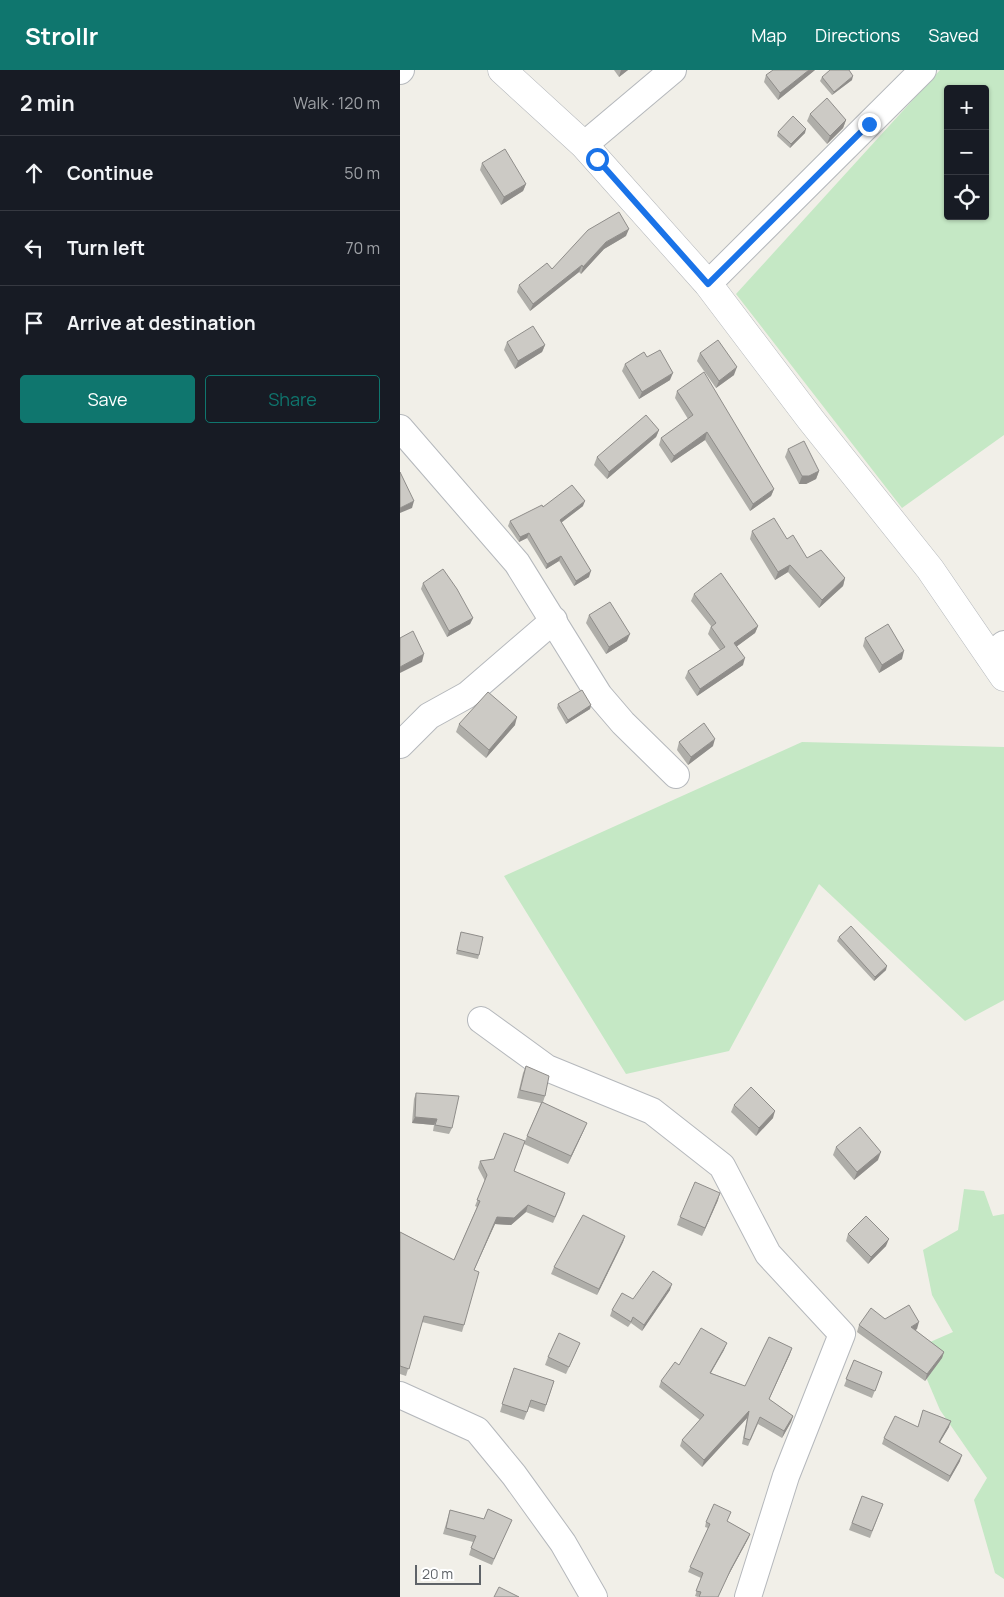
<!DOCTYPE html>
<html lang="en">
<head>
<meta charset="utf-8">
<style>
  :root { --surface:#171b24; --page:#20242c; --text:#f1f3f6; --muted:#9ea1a6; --line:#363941; --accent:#0f766e }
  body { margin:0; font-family:Manrope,sans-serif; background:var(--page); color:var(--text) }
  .controls { position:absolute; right:15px; top:15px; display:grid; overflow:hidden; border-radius:5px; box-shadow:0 1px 4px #0004 }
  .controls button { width:45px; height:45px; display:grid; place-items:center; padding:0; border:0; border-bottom:1px solid var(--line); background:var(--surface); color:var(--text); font:25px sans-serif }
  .scale { position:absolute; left:15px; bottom:12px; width:66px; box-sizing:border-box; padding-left:5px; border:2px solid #5f6368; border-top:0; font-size:14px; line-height:18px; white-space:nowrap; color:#5f6368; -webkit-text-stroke:4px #fff; paint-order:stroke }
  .stop { position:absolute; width:15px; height:15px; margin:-11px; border:4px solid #1a73e8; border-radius:50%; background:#fff }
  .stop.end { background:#1a73e8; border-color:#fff; box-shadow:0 1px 5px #0008 }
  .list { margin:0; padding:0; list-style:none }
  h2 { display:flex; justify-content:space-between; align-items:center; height:65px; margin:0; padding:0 20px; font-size:21px }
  h2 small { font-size:16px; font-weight:400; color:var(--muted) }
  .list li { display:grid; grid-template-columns:32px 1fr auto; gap:15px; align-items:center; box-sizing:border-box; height:75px; padding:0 20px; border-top:1px solid var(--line) }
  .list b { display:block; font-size:19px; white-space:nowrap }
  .list em { font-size:16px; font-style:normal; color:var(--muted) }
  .actions { display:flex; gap:10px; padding:15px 20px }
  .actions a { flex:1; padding:11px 0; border:1px solid var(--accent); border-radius:5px; text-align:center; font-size:18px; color:var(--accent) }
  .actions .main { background:var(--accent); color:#fff }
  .icon { flex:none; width:28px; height:28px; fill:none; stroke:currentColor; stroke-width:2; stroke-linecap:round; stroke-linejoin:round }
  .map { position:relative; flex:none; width:604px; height:1527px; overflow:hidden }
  header { display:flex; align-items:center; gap:30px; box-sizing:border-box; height:70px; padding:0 25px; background:var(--accent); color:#fff }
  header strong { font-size:24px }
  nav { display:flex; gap:28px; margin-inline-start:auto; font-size:18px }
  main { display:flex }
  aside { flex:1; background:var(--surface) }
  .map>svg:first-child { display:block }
</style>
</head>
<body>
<header>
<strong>Strollr</strong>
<nav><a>Map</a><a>Directions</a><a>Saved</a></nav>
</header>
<main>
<aside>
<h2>2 min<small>Walk · 120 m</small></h2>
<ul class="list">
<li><svg class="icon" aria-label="ahead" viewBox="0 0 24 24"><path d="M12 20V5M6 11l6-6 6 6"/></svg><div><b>Continue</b></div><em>50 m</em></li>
<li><svg class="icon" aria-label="left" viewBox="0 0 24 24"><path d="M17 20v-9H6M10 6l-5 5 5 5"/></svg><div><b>Turn left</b></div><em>70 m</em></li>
<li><svg class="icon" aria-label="arrive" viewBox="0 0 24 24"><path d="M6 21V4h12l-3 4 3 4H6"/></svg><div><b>Arrive at destination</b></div></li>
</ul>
<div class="actions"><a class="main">Save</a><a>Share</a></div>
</aside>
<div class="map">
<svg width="604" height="1527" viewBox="0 0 604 1527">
  <rect width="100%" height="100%" fill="#f1efe8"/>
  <g fill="#c5e8c5" fill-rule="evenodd">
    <path d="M540,0H604V365L502,438L336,224ZM548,19H585V146H548Z"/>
    <path d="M402,672L604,677V930L565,951L419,814L329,981L226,1004L104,806Z"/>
    <path d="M564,1119L584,1121L593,1146L604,1144V1509L595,1503L574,1430L587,1408L540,1340L514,1279L553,1262L532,1225L523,1180L558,1160Z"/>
  </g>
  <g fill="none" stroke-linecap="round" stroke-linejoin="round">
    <defs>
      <g id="minor">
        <path d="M0,1L1,0"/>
        <path d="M184,75L273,0"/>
        <path d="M308,214L523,0"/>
        <path d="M0,358L117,493L199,625L223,653L276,705"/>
        <path d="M589,586L604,574"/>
        <path d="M0,675L29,646L67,625L154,550"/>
        <path d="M81,950L147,998L252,1041L322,1096L368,1184L442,1264L386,1406L348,1527"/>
        <path d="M0,1325L77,1360L114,1405L163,1473L194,1527"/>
      </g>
      <path id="tertiary" d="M102,0L184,75L308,214L411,350L530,499L604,607"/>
    </defs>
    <use href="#minor" stroke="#b5b8bc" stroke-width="28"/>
    <use href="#tertiary" stroke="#b5b8bc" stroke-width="29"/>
    <use href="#minor" stroke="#fff" stroke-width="26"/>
    <use href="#tertiary" stroke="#fff" stroke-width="28"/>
  </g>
  <g fill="#afaea9">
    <path d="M214,0H228L219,7Z"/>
    <path d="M415,0L378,30L364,12L366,5Z"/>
    <path d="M422,7L452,10L432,25L420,11Z"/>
    <path d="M410,44L446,50L443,58L427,74L407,51Z"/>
    <path d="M378,62L405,63L390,78L377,66Z"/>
    <path d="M82,93L126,114L123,121L101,135L80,100Z"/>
    <path d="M226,166L204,179L181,204L179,202L130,241L117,222L119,215L152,199Z"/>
    <path d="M107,272L145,275L142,282L115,299L104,280Z"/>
    <path d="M300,283L334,305L316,318L297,291Z"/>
    <path d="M247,287L270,310L239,329L222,301L225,294Z"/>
    <path d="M277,321L374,419L371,426L350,441L305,370L271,393L259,375L261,368L288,349L275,328Z"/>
    <path d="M259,360L256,367L207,409L194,395L197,387Z"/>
    <path d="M388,379L419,401L416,409L406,414H399L385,387Z"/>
    <path d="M183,436L161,453L189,507L174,516L159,491L146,499L127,468L119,472L108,456L110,451L143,437Z"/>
    <path d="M352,461L387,469L407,488L445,508L443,516L419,538L388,502L375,510L350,469Z"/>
    <path d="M23,513L73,548L70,554L47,567L21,519Z"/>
    <path d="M294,524L358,556L355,563L337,576L343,595L297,626L285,608L288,601L320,580L308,564L311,556L291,531Z"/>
    <path d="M189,545L227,571L206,584L186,553Z"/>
    <path d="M465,568L502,589L479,603L463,576Z"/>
    <path d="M158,634L191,635L190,639L166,654L157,638Z"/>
    <path d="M59,654L115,655L86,688L56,662Z"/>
    <path d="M279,672L313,676L288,695L277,680Z"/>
    <path d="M61,862L79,885L78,889L56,884Z"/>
    <path d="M439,867L486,900L474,911L437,871Z"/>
    <path d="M126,996L145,1026L143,1032L184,1060L168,1094L124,1074L114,1101L165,1123L163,1130L153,1153L126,1142L111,1155L95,1154L74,1200L64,1255L62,1262L22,1252L6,1306L0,1304V1162L54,1190L77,1137L75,1136L85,1111L78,1098L80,1091L94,1089L125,1071L141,1033L117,1028L123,1003Z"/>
    <path d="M16,1023L52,1058L49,1064L33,1061L34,1055L12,1053L14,1029Z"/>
    <path d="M334,1035L373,1048L356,1066L331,1042Z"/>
    <path d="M436,1077L478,1090L454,1110L433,1085Z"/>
    <path d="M318,1130L302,1166L277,1155L280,1147Z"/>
    <path d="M448,1164L486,1176L468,1194L446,1171Z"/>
    <path d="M225,1166L223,1172L197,1225L151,1204L154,1197Z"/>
    <path d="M270,1220L242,1261L231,1253L228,1257L210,1246L212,1240L233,1229Z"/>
    <path d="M485,1249L517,1259L515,1260L544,1282L542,1288L525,1311L457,1262L459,1255Z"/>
    <path d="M177,1280L166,1304L145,1295L148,1287Z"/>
    <path d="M324,1280L311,1303L345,1316L390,1284L369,1329L393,1346L391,1352L382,1368L358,1354L348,1376L342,1374L347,1348L302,1397L280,1376L282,1370L300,1350L259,1317L261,1311L279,1295Z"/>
    <path d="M454,1290L482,1302L472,1328L444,1316Z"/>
    <path d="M111,1306L154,1311L144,1342L129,1337L124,1350L100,1342Z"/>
    <path d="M518,1357H549L540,1372L560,1391L548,1412L482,1374L484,1368Z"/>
    <path d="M462,1426L483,1434L470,1468L449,1460Z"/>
    <path d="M50,1440L109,1456L92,1495L69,1485L73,1472L43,1464Z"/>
    <path d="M327,1451L350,1464L348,1469L329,1504L298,1527L295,1526L301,1508L288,1502L308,1458L305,1457L306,1452Z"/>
  </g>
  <g fill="#8f8d8a">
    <path d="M221,0H228L219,7Z"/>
    <path d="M409,0H415L378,30L380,23Z"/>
    <path d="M453,6L452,10L432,25L434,22Z"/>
    <path d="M446,50L443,58L427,74L430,66Z"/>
    <path d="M406,59L405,63L390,78L391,74Z"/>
    <path d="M126,114L123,121L101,135L104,127Z"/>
    <path d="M229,159L226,166L204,179L181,204L183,197L206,172Z"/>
    <path d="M182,195L179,202L130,241L133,234Z"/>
    <path d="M145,275L142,282L115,299L118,291Z"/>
    <path d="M337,297L334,305L316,318L319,311Z"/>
    <path d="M273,303L270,310L239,329L242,322Z"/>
    <path d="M259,360L256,367L207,409L209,402Z"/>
    <path d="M307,362L305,370L271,393L274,386Z"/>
    <path d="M419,401L416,409L406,414H399L402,406Z"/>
    <path d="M374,419L371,426L350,441L353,434Z"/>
    <path d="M14,431L12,438L0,443V438Z"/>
    <path d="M185,431L183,436L158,455L160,450Z"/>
    <path d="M129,463L127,468L119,472L120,467Z"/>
    <path d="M161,486L159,491L146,499L147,494Z"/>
    <path d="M390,495L388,502L375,510L378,502Z"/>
    <path d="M191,501L189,507L174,516L176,511Z"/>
    <path d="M445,508L443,516L419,538L422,530Z"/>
    <path d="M73,548L70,554L47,567L49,561Z"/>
    <path d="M358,556L355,563L332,580L334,573Z"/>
    <path d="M230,564L227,571L206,584L209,577Z"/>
    <path d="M504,581L502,589L479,603L482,595Z"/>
    <path d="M24,584L22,592L0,603V597Z"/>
    <path d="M345,588L343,595L297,626L300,619Z"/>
    <path d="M191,635L190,639L166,654L168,650Z"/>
    <path d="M117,647L115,655L86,688L89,680Z"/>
    <path d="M315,669L313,676L288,695L291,687Z"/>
    <path d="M487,896L486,900L474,911L475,907Z"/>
    <path d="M375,1041L373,1048L356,1066L359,1058Z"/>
    <path d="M15,1047L37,1049L34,1055L12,1053Z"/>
    <path d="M187,1053L184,1060L168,1094L171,1086Z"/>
    <path d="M481,1082L478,1090L454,1110L457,1102Z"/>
    <path d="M320,1123L318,1130L302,1166L305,1158Z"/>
    <path d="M128,1135L126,1142L111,1155L95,1154L71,1207L97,1147Z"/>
    <path d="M225,1166L223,1172L197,1225L199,1219Z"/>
    <path d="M489,1169L486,1176L468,1194L471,1187Z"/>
    <path d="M272,1214L270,1220L242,1261L244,1255Z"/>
    <path d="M519,1252L517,1259L509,1264L511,1257Z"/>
    <path d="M327,1273L324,1280L307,1309L310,1303Z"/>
    <path d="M392,1278L390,1284L366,1336L369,1329Z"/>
    <path d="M544,1282L542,1288L525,1311L527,1304Z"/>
    <path d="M349,1341L347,1348L302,1397L304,1390Z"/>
    <path d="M393,1346L391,1352L382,1368L384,1361Z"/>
    <path d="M551,1351L549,1357L537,1377L539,1372Z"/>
    <path d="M562,1385L560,1391L548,1412L550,1406Z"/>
    <path d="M350,1464L348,1469L329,1504L318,1527L331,1499Z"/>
  </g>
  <g fill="#cccac5" stroke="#8f8d8a">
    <path d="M373,0H409L380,23L366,5Z"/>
    <path d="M430,0H449L453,6L434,22L422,7Z"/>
    <path d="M427,28L446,50L430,66L410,44Z"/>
    <path d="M393,46L406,59L391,74L378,62Z"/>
    <path d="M105,79L126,114L104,127L82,93Z"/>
    <path d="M219,142L229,159L206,172L183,197L182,195L133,234L119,215L147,193L152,199L188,160Z"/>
    <path d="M133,256L145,275L118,291L107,272Z"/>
    <path d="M318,270L337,297L319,311L300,283Z"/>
    <path d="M260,280L273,303L242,322L225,294L244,282L247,287Z"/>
    <path d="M304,302L374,419L353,434L307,362L274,386L261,368L293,345L277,321Z"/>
    <path d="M246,345L259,360L209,402L197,387Z"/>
    <path d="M404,371L419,401L409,406H402L388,379Z"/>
    <path d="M0,402L14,431L0,438Z"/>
    <path d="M172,415L185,431L160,450L191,501L176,511L161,486L147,494L129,463L120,467L110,451L142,435L143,437Z"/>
    <path d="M374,448L387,469L393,465L407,488L421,480L445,508L422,530L390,495L378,502L352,461Z"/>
    <path d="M43,499L57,519L73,548L49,561L23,513Z"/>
    <path d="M321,503L358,556L334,573L345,588L300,619L288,601L325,577L311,557L316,553L294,524Z"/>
    <path d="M210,532L230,564L209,577L189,545Z"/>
    <path d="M488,554L504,581L482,595L465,568Z"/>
    <path d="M13,561L24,584L0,597V568Z"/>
    <path d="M182,620L191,635L168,650L158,634Z"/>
    <path d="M88,622L117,647L89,680L59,654Z"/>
    <path d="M304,653L315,669L291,687L279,672Z"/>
    <path d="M451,856L487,896L475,907L439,867Z"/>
    <path d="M61,862L83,867L79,885L57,880Z"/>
    <path d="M126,996L149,1006L145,1026L120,1020Z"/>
    <path d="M351,1017L375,1041L359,1058L334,1035Z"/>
    <path d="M16,1023L59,1026L52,1058L35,1055L37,1049L15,1047Z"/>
    <path d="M142,1032L187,1053L171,1086L127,1066Z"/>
    <path d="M460,1057L481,1082L457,1102L436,1077Z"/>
    <path d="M104,1063L125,1071L114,1101L165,1123L155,1147L128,1135L114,1148L97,1147L74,1200L79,1202L64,1255L24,1246L9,1299L0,1296V1162L54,1190L80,1131L77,1130L87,1105L80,1091L94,1089Z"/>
    <path d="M295,1112L320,1123L305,1158L280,1147Z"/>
    <path d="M183,1145L225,1166L199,1219L154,1197Z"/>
    <path d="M466,1146L489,1169L471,1187L448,1164Z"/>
    <path d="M253,1201L272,1214L244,1255L233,1247L231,1252L212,1240L222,1223L233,1229Z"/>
    <path d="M509,1235L519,1252L511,1257L544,1282L527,1304L459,1255L471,1238L485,1249Z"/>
    <path d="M301,1258L327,1273L310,1303L345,1316L369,1267L392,1278L369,1329L393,1346L384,1361L360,1347L350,1370L344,1368L349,1341L304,1390L282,1370L304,1345L261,1311L275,1292L279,1295Z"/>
    <path d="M159,1263L180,1273L169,1297L148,1287Z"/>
    <path d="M454,1290L482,1302L475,1321L446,1309Z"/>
    <path d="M114,1298L154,1311L146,1335L131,1330L127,1342L102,1334Z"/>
    <path d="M523,1340L551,1351L539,1372L562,1385L550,1406L484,1368L495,1346L518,1357Z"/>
    <path d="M462,1426L483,1434L472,1461L452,1453Z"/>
    <path d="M314,1434L331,1442L327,1451L350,1464L331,1499L318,1527H299L301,1522L296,1521L303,1503L290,1497L310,1454L306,1452Z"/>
    <path d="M88,1439L112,1450L94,1489L71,1478L76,1466L46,1458L50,1440L84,1449Z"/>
    <path d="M99,1517L119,1527H94Z"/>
  </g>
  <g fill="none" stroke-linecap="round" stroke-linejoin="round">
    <path stroke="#1a73e8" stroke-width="6" d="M197,89L308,214L469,54"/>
  </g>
</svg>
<div class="controls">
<button>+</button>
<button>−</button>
<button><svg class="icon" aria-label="locate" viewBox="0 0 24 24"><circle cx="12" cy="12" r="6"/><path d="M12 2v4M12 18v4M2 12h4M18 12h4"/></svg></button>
</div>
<div class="scale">20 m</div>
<div class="stop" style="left:197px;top:89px"></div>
<div class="stop end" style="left:469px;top:54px"></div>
</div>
</main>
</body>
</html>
